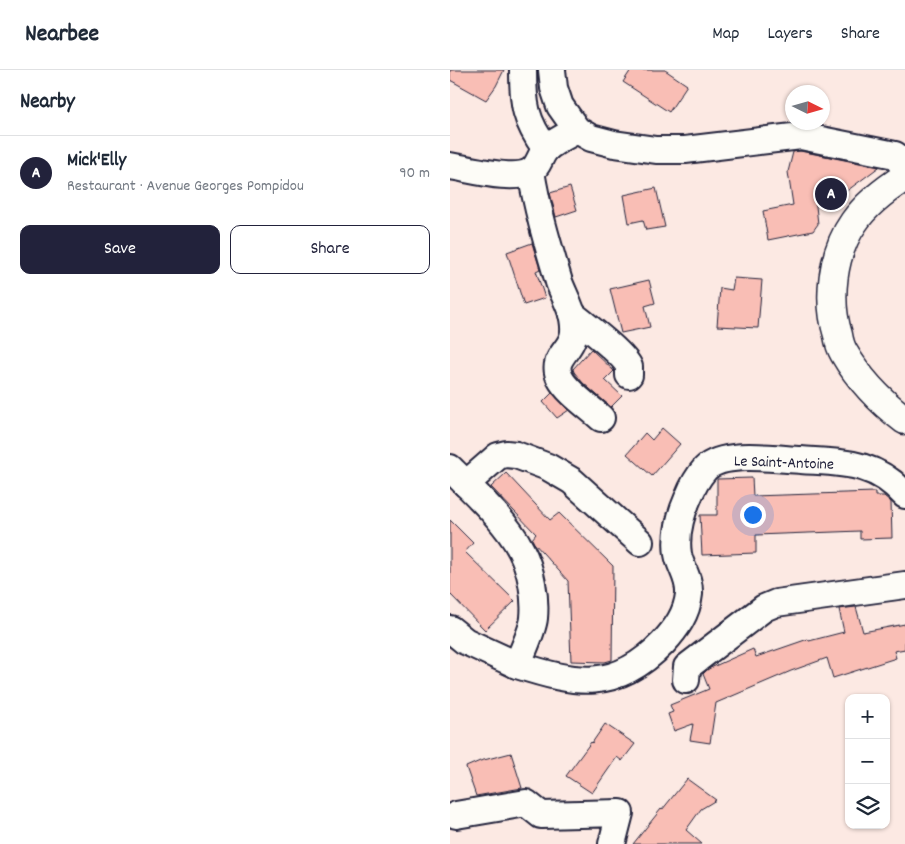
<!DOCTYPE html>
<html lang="en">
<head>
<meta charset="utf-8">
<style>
  :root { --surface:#fff; --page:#f6f6f7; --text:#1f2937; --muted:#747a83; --line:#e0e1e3; --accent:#22223b }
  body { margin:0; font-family:Dekko,sans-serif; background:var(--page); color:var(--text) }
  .controls { position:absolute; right:15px; bottom:15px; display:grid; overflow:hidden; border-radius:10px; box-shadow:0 1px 4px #0004 }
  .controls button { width:45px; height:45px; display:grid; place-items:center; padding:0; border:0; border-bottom:1px solid var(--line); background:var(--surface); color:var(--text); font:25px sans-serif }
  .compass { position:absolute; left:335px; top:15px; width:45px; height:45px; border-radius:50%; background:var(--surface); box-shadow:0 1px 4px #0004; rotate:95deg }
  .you { position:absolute; left:302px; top:444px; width:18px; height:18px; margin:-12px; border:4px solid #fff; border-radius:50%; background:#1a73e8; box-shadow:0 0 0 8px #1a73e833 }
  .badge { display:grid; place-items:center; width:32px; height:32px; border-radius:50%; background:var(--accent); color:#fff; font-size:16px; font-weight:700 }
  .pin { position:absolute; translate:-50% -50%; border:2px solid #fff; box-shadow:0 1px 5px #0006 }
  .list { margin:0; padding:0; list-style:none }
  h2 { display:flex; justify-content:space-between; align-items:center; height:65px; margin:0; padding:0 20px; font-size:21px }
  h2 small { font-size:16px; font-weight:400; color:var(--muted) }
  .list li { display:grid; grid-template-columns:32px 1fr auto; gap:15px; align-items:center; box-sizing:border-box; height:75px; padding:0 20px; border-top:1px solid var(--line) }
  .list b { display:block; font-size:19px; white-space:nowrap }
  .list p { margin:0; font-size:16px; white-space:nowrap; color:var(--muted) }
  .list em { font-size:16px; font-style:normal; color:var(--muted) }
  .actions { display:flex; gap:10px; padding:15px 20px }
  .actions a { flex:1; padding:11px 0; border:1px solid var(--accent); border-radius:10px; text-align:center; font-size:18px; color:var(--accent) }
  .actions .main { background:var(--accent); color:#fff }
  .icon { flex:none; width:28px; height:28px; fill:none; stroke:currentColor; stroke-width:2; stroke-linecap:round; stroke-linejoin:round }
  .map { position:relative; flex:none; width:455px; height:774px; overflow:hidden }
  header { display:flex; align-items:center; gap:30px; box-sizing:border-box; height:70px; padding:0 25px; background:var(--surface); border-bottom:1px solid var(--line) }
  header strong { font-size:24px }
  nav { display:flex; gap:28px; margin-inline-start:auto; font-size:18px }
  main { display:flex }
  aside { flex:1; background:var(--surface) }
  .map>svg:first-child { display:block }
</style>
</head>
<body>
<header>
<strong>Nearbee</strong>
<nav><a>Map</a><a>Layers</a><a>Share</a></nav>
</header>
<main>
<aside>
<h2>Nearby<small></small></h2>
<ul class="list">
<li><span class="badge">A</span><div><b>Mick'Elly</b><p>Restaurant · Avenue Georges Pompidou</p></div><em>90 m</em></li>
</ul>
<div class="actions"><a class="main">Save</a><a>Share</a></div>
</aside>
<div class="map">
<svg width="455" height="774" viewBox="0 0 455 774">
  <rect width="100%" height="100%" fill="#fce9e3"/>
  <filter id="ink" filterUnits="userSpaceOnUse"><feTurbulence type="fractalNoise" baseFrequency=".02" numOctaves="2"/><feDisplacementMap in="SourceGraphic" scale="10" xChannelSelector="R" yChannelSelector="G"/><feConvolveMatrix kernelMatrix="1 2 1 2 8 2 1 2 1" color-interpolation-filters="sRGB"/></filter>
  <g filter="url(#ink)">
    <g fill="#f9beb5" stroke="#22223b">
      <path d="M0,0H54L46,16L36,30L0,10Z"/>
      <path d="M181,0H215L237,15L219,42L173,12Z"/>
      <path d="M350,81L429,97L390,126L389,132L365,127L368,154L363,161L318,170L313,141L343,135L338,102L343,82Z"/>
      <path d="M120,117L127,140L106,147L100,123Z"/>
      <path d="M206,118L215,157L196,160L193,150L179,153L174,125Z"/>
      <path d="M82,173L90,199L86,201L95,228L74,235L57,182Z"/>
      <path d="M284,208L312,210L308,258L267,256L270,218L282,220Z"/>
      <path d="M199,210L205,233L195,236L200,257L171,263L160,219Z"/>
      <path d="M141,279L164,301L155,310L172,326L161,337L133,313L124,302L123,299Z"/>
      <path d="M102,323L119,340L107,348L93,332Z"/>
      <path d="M212,358L230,374L202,406L177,384L195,363L202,370Z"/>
      <path d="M56,403L100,450L109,443L163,496L162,590L155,592L121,591L118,511L84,473L82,469L86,464L41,417Z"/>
      <path d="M302,408L303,426L425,422V426H434L441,432L442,468L410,469V461L306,465V483L252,485L250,445H267V409Z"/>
      <path d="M0,450L23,473L15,482L65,531L35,560L0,524Z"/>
      <path d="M406,537L413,562L455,554V579L444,581L446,588L383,608L377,588L341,601L266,633L260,673L240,670L243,654L224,661L218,644L223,642L220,635L259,619L253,604L258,599L303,579L306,587L358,569L359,571L394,562L389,539Z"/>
      <path d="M155,654L185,674L172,691L167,687L142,723L116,706L141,672L142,673Z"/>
      <path d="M61,683L72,718L26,726L16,697L30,691Z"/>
      <path d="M237,709L266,730L251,739L236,760L252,774H183L211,739L212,740Z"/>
    </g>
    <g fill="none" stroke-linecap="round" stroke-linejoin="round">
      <defs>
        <g id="minor">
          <path d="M73,0C73,34 75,51 96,79"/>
          <path d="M102,0L104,18L110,36L127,60L141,68L164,74L206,80H235L351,66L445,85L455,98"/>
          <path d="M0,96C20,99 64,112 81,101C89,96 90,85 96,79C103,72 118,65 127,60"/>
          <path d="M81,101C87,139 98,175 109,212C113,223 121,237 123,248C124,254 125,261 123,267C119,282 101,289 110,308C117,322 139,337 151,348"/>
          <path d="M122,244C134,254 175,285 179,297C179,297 179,305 179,305"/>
          <path d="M0,398C23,421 57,452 71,480C81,499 86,527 84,548C83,560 72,583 67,595L15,571L0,559"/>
          <path d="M16,414L48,386L56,384L66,385L98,397L122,411L190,472"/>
          <path d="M67,595C127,614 165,622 213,573C226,559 237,544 239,524C240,508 230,497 228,484C225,464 230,446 238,428C242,418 247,408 255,399C274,380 326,389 351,390C392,393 425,391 455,425"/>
          <path d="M236,610L237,597L314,538L326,533L455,515"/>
          <path d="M6,745L76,733L91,745L170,743L162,774"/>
        </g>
        <path id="major" d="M455,107C436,119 417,133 404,152C382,183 377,230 388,265C389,271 391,278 394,283C409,309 431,332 455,350"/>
      </defs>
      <use href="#minor" stroke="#22223b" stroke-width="30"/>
      <use href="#major" stroke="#22223b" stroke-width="31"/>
      <use href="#minor" stroke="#fdfcf7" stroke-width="26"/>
      <use href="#major" stroke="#fdfcf7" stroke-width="28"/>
    </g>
  </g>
  <g text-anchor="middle" stroke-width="4.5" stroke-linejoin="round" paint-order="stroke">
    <g font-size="16" fill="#22223b" stroke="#fdfcf7">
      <text transform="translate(334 391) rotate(2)" y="6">Le Saint-Antoine</text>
    </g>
  </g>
</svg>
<div class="controls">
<button>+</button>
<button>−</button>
<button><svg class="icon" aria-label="layers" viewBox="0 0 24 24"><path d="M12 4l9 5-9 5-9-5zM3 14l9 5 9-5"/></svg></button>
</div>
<svg class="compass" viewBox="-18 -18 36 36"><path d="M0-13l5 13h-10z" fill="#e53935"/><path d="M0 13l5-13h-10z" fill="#747a83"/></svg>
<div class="you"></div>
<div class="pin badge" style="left:381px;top:124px">A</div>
</div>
</main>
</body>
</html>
